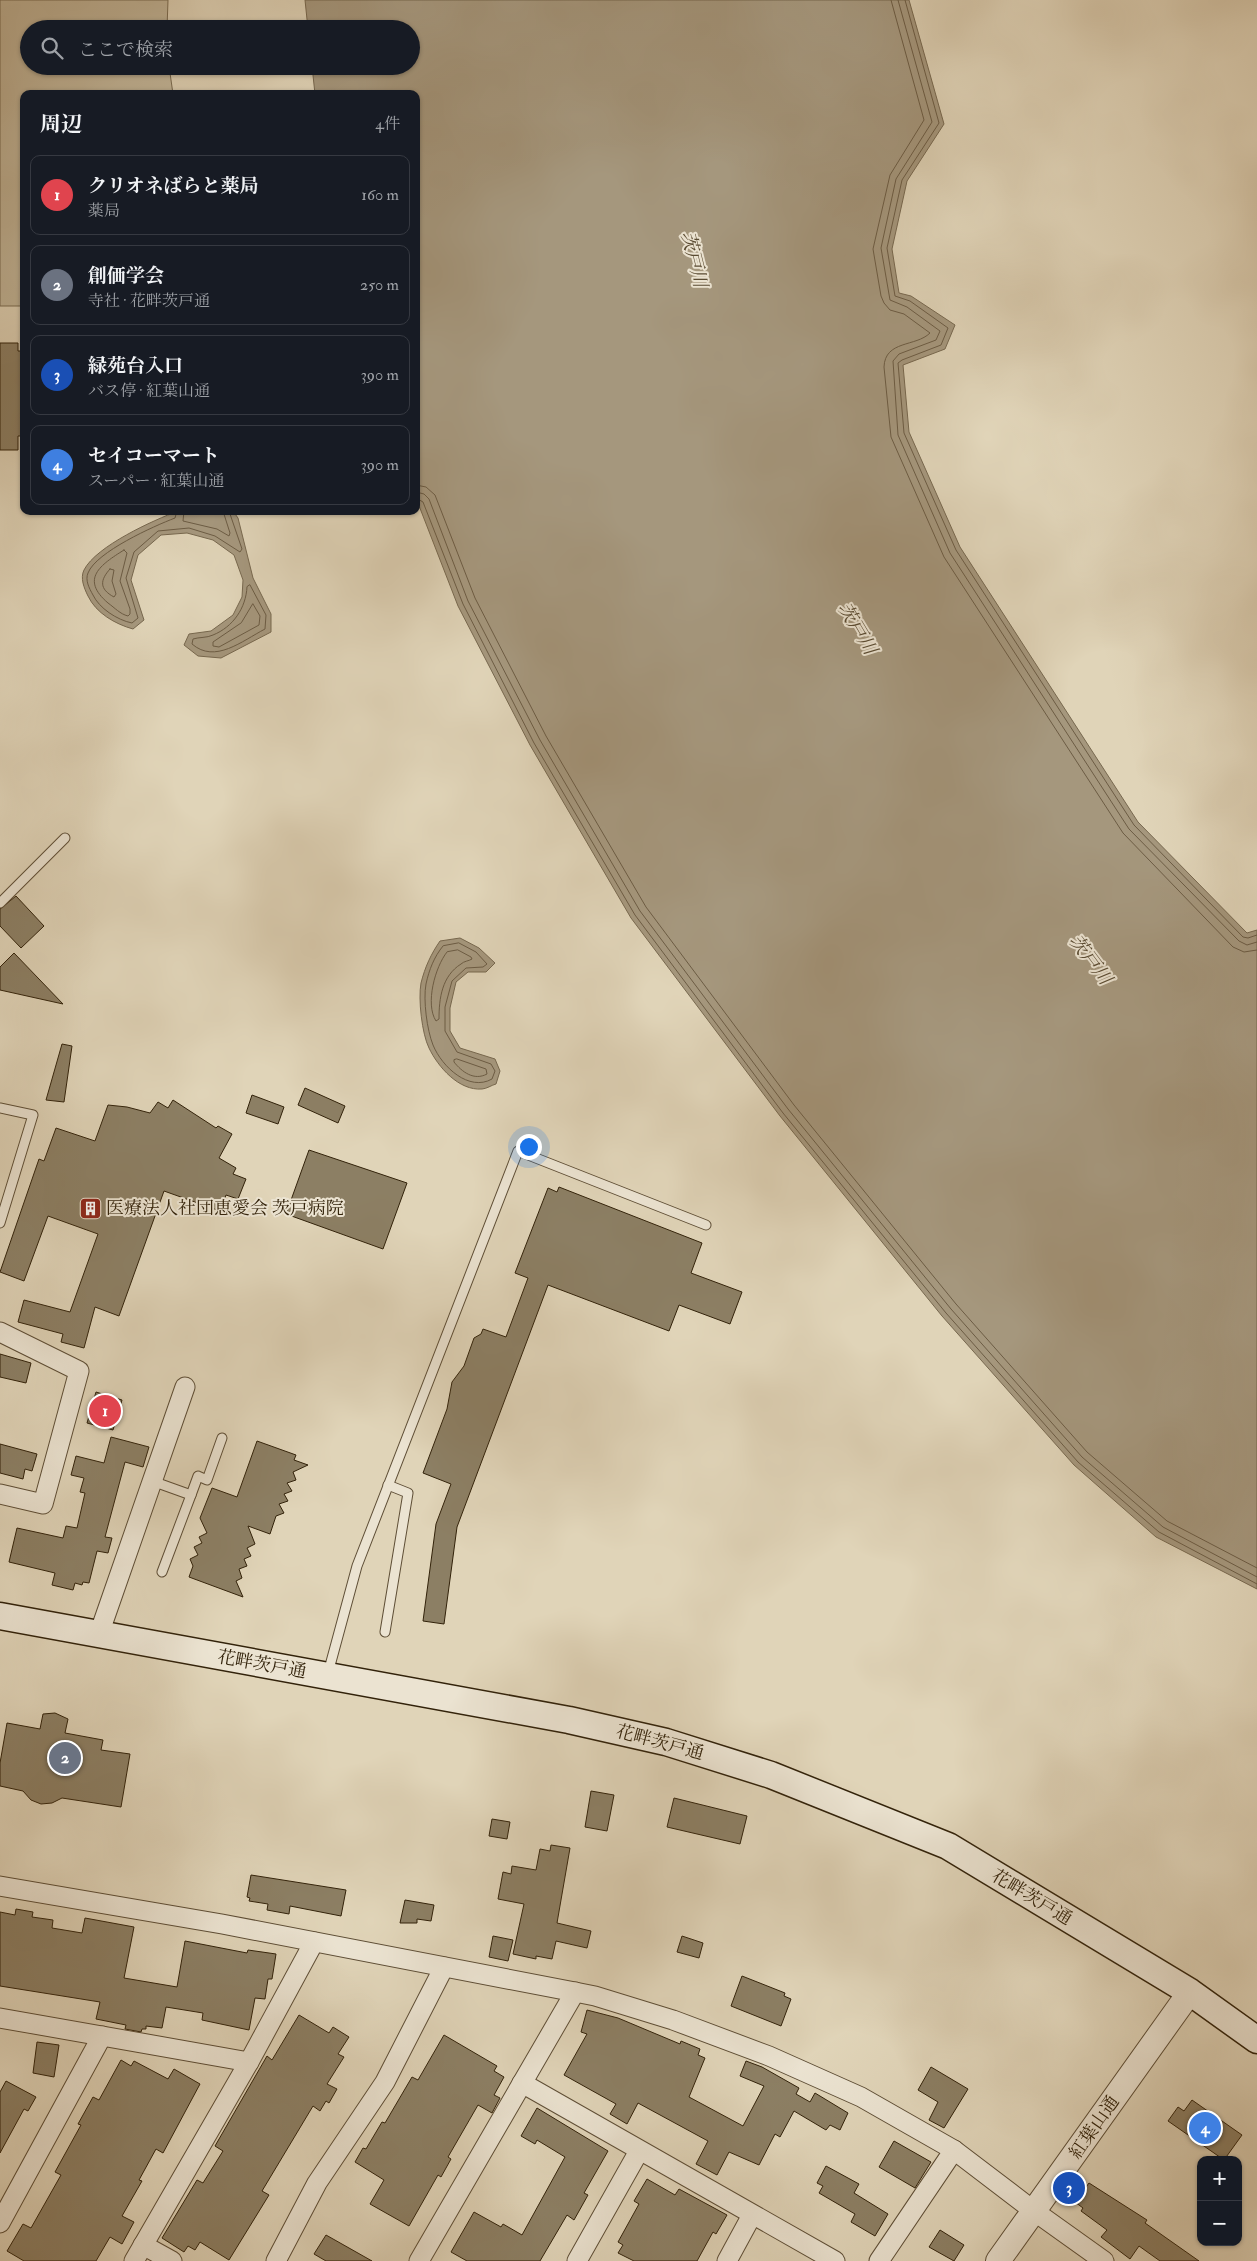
<!DOCTYPE html>
<html lang="ja">
<head>
<meta charset="utf-8">
<style>
  :root { --surface:#171b24; --page:#242831; --text:#f1f3f6; --muted:#9ea1a6; --line:#363941; --accent:#b45309 }
  body { margin:0; font-family:"IM FELL Double Pica","Noto Serif JP",serif; background:var(--page); color:var(--text) }
  .controls { position:absolute; right:15px; bottom:15px; display:grid; overflow:hidden; border-radius:10px; box-shadow:0 1px 4px #0004 }
  .controls button { width:45px; height:45px; display:grid; place-items:center; padding:0; border:0; border-bottom:1px solid var(--line); background:var(--surface); color:var(--text); font:25px sans-serif }
  .you { position:absolute; left:528px; top:1146px; width:18px; height:18px; margin:-12px; border:4px solid #fff; border-radius:50%; background:#1a73e8; box-shadow:0 0 0 8px #1a73e833 }
  .badge { display:grid; place-items:center; width:32px; height:32px; border-radius:50%; background:var(--accent); color:#fff; font-size:16px; font-weight:700 }
  .pin { position:absolute; translate:-50% -50%; border:2px solid #fff; box-shadow:0 1px 5px #0006 }
  .list { margin:0; padding:0; list-style:none }
  h2 { display:flex; justify-content:space-between; align-items:center; height:65px; margin:0; padding:0 20px; font-size:21px }
  h2 small { font-size:16px; font-weight:400; color:var(--muted) }
  .list li { display:grid; grid-template-columns:32px 1fr auto; gap:15px; align-items:center; box-sizing:border-box; height:80px; margin:0 10px 10px; padding:0 10px; border:1px solid var(--line); border-radius:10px }
  .list b { display:block; font-size:19px; white-space:nowrap }
  .list p { margin:0; font-size:16px; white-space:nowrap; color:var(--muted) }
  .list em { font-size:16px; font-style:normal; color:var(--muted) }
  .icon { flex:none; width:28px; height:28px; fill:none; stroke:currentColor; stroke-width:2; stroke-linecap:round; stroke-linejoin:round }
  .map { position:relative; flex:none; width:1257px; height:2261px; overflow:hidden }
  .search { position:absolute; background:var(--surface); box-shadow:0 1px 4px #0004; left:20px; top:20px; width:400px; height:55px; display:flex; align-items:center; gap:12px; box-sizing:border-box; padding:0 18px; border-radius:28px; color:var(--muted); font-size:19px }
  .panel { position:absolute; background:var(--surface); box-shadow:0 1px 4px #0004; left:20px; top:90px; width:400px; height:425px; border-radius:10px }
  .map>svg:first-child { display:block }
</style>
</head>
<body>
<div class="map">
<svg width="1257" height="2261" viewBox="0 0 1257 2261">
  <rect width="100%" height="100%" fill="#e0d4b8"/>
  <filter id="stains"><feTurbulence type="fractalNoise" baseFrequency=".004" numOctaves="4"/><feColorMatrix values="0 0 0 0 .2 0 0 0 0 .09 0 0 0 0 .02 0 0 0 .5 -.17"/></filter>
  <radialGradient id="worn" r=".72"><stop offset=".6" stop-color="#630" stop-opacity="0"/><stop offset="1" stop-color="#630" stop-opacity=".3"/></radialGradient>
  <path fill="#c2b69a" stroke="#7a6c52" d="M0,0H168L167,29H29V66H169L173,94H24V306H0Z"/>
  <g fill="#a5977d" stroke="#77684f">
    <path d="M305,0H909L944,124L907,181L892,249L899,293L911,296L955,325L945,349L903,365L909,432L960,547L1138,822L1247,933L1257,930V1589L1156,1537L1074,1465L942,1316L780,1116L631,918L530,745L458,606L416,498V94H315L312,66H411V29H308Z"/>
    <path d="M178,511H233L238,518L253,578L271,614V632L221,658L198,656L184,645L189,634L211,631L233,615L242,597L243,580L234,555L213,540L187,533L161,535L138,555L131,580L144,620L133,629C115,624 96,613 88,596C84,588 80,578 84,570C96,546 154,520 178,511Z"/>
    <path d="M460,938L479,948L495,963L486,972H468L456,982L450,1008V1031L460,1048L495,1059L500,1071L496,1084C492,1085 486,1089 482,1089C459,1091 438,1067 429,1048C422,1034 418,999 421,983C425,967 431,954 440,941Z"/>
  </g>
  <g fill="none" stroke-linecap="round" stroke-linejoin="round">
    <g stroke="#6c5c44" stroke-width="1">
      <path d="M891,0L924,120L890,175L873,249L881,296L884,303L890,310L904,314L930,333C916,347 885,340 884,367L891,437L944,557L1123,833L1233,947L1244,952L1257,950"/>
      <path d="M898,0L932,122L896,179L881,248L890,300L907,307L940,331L936,340L899,354L893,361L898,435L950,553L1129,829L1239,941L1247,945L1257,942"/>
      <path d="M905,0L939,123L902,180L887,248L895,296L910,301L948,328L941,345L902,360L898,363L904,433L956,550L1134,825L1243,937L1248,938L1257,935"/>
      <path d="M416,485L426,487L435,495L475,598L546,736L646,907L794,1105L956,1304L1087,1452L1167,1521L1257,1568"/>
      <path d="M416,492L424,494L429,499L468,601L540,740L640,911L788,1109L951,1309L1082,1457L1163,1527L1257,1577"/>
      <path d="M416,498L423,502L463,604L534,743L635,915L783,1113L946,1313L1078,1462L1159,1532L1257,1584"/>
      <path d="M177,511L175,518C154,526 96,552 88,573C85,580 89,588 93,595C99,608 117,620 132,623L138,618L126,578L134,552L158,531L189,528L215,536L240,552L242,549L229,511"/>
      <path d="M184,511L183,521L217,529L229,536L230,533L223,511"/>
      <path d="M124,550L127,553L120,581L130,609V614L128,616C120,614 115,608 108,603C80,579 100,565 124,550Z"/>
      <path d="M110,569L114,570L112,581L116,594L114,597C99,589 100,580 110,569Z"/>
      <path d="M250,585L266,615L265,629C242,641 215,664 192,644L193,639C199,637 207,638 213,635C233,627 246,608 247,587Z"/>
      <path d="M253,604L260,616L259,625L219,647L213,646V642L241,623Z"/>
      <path d="M459,943L476,952L487,964L483,967L466,968L452,981L445,1007V1031L457,1052L491,1064L495,1071L492,1079C469,1092 442,1067 433,1045C427,1030 423,1000 426,984C429,970 434,957 443,946Z"/>
      <path d="M458,950L471,957L472,959C469,961 464,961 461,964C442,976 439,998 439,1019L436,1021C425,1004 435,967 447,952Z"/>
      <path d="M457,1059L486,1069L487,1074C474,1081 462,1072 454,1062V1060Z"/>
    </g>
  </g>
  <g fill="#8c7f64" stroke="#32220a">
    <path d="M0,343H18V351H24V436H18V450H0Z"/>
    <path d="M16,896L44,926L21,948L0,926V909Z"/>
    <path d="M14,953L63,1004L0,990V967Z"/>
    <path d="M62,1044L72,1046L64,1102L46,1100Z"/>
    <path d="M305,1088L345,1106L338,1123L298,1105Z"/>
    <path d="M252,1095L284,1107L278,1124L246,1113Z"/>
    <path d="M173,1100L216,1128L218,1126L232,1134L219,1158L236,1168L233,1174L246,1179L238,1199L226,1195L220,1211L164,1191L119,1316L95,1307L84,1348L61,1342L63,1334L18,1322L24,1300L70,1312L98,1234L48,1216L24,1281L0,1272L39,1159L44,1161L56,1128L95,1141L108,1105L127,1107L150,1113L158,1102L168,1108Z"/>
    <path d="M309,1150L407,1183L383,1249L286,1214Z"/>
    <path d="M559,1187L702,1243L691,1273L742,1292L730,1324L679,1305L669,1331L548,1285L457,1527L444,1624L423,1621L436,1524L451,1484L423,1473L447,1409L452,1382L464,1366L474,1338L481,1334L483,1329L506,1337L528,1278L515,1273L548,1188L557,1192Z"/>
    <path d="M0,1354L31,1363L26,1383L0,1377Z"/>
    <path d="M96,1392L122,1400L113,1430L87,1423Z"/>
    <path d="M111,1437L149,1447L143,1467L125,1462L105,1537L112,1538L108,1553L97,1551L89,1583L83,1582L82,1585L75,1583L73,1590L52,1585L55,1573L9,1562L17,1528L63,1538L66,1526L77,1528L85,1493L80,1492L84,1478L71,1475L76,1456L104,1463Z"/>
    <path d="M257,1441L296,1455L294,1460L308,1465L293,1472L296,1480L287,1483L292,1491L284,1494L288,1501L279,1504L284,1513L276,1516L270,1534L248,1526L255,1544L247,1548L251,1556L244,1559L247,1566L239,1569L242,1578L236,1581L243,1597L189,1577L193,1566L190,1559L198,1555L194,1547L202,1543L199,1537L207,1533L200,1518L212,1488L237,1497Z"/>
    <path d="M0,1444L37,1454L32,1471L25,1469L23,1479L0,1473Z"/>
    <path d="M55,1713L68,1719L65,1733L103,1740L101,1750L130,1754L121,1807L62,1798L52,1803L41,1804L31,1800L23,1791L0,1786V1763L7,1723L40,1729L43,1714Z"/>
    <path d="M591,1791L614,1795L607,1831L585,1827Z"/>
    <path d="M674,1798L747,1816L740,1844L667,1827Z"/>
    <path d="M492,1819L510,1822L507,1839L489,1836Z"/>
    <path d="M551,1845L570,1848L557,1923L591,1931L587,1948L556,1941L552,1959L536,1956V1959L513,1954L524,1904L498,1899L503,1872L511,1874L512,1866L536,1870L540,1849L550,1851Z"/>
    <path d="M251,1875L346,1890L341,1916L290,1906L289,1914L267,1910L268,1904L249,1901L250,1898L247,1897Z"/>
    <path d="M405,1900L434,1905L431,1921L417,1919V1923H400Z"/>
    <path d="M16,1909L33,1912L32,1917L53,1920L52,1928L82,1933L85,1918L134,1927L124,1978L177,1987L185,1941L247,1953L248,1950L276,1954L272,1979H268L265,1999L255,1998L249,2030L202,2020L203,2013L166,2007L162,2028L146,2026V2029H142L141,2032L125,2029L126,2025L96,2019L100,2002L0,1986V1912L15,1915Z"/>
    <path d="M493,1936L513,1940L508,1961L489,1957Z"/>
    <path d="M682,1936L703,1943L699,1958L677,1952Z"/>
    <path d="M742,1976L785,1993L784,1996L791,1999L781,2026L731,2006Z"/>
    <path d="M587,2010L618,2018L680,2044L681,2041L700,2049L698,2055L705,2058L689,2097L743,2126L764,2086L740,2076L746,2061L762,2067L799,2088L796,2094L810,2102L815,2093L848,2113L840,2130L830,2125L826,2130L794,2111L780,2137L775,2134L759,2165L729,2152L717,2175L696,2164L708,2141L638,2103L627,2124L610,2114L616,2104L564,2075L587,2034L581,2032Z"/>
    <path d="M299,2015L329,2033L333,2027L349,2037L338,2054L344,2057L327,2084L337,2089L329,2103L326,2101L320,2111L313,2106L262,2191L269,2195L229,2260L200,2242L195,2250L188,2246L184,2252L162,2238L197,2180L203,2183L223,2151L215,2146L267,2056L272,2060Z"/>
    <path d="M444,2035L497,2066L494,2071L504,2077L494,2095L500,2098L492,2113L478,2105L448,2157L451,2159L441,2177L438,2175L409,2226L370,2204L384,2180L355,2162L363,2148L366,2149L382,2122L385,2123L412,2077L418,2080Z"/>
    <path d="M37,2042L59,2045L54,2077L33,2073Z"/>
    <path d="M121,2060L131,2066L134,2061L168,2079L174,2069L200,2084L163,2153L156,2149L139,2180L142,2181L122,2216L134,2222L122,2244L110,2237L96,2261H24L7,2251L23,2224L31,2228L61,2175L55,2172L81,2125L78,2124L93,2097L99,2100Z"/>
    <path d="M931,2067L968,2089L944,2128L929,2120L938,2102L918,2090Z"/>
    <path d="M6,2081L36,2097L28,2111L24,2109L0,2153V2092Z"/>
    <path d="M1192,2100L1242,2135L1224,2160L1168,2121L1178,2107L1184,2111Z"/>
    <path d="M537,2108L608,2151L584,2193L588,2195L574,2220L567,2215L540,2261H467L451,2252L474,2212L501,2227L503,2224L522,2235L565,2157L537,2140L535,2144L521,2136Z"/>
    <path d="M894,2141L931,2162L915,2188L879,2167Z"/>
    <path d="M826,2166L859,2184L854,2193L888,2214L875,2236L851,2222L855,2214L819,2193L823,2186L817,2183Z"/>
    <path d="M647,2179L675,2195L679,2189L727,2215L716,2234L713,2232L697,2261H634L618,2253L623,2245L618,2242L639,2204L634,2201Z"/>
    <path d="M1089,2183L1147,2220L1145,2223L1199,2261H1160L1139,2246L1130,2259L1101,2237L1107,2230L1081,2211L1083,2208L1075,2202Z"/>
    <path d="M940,2230L964,2245L954,2261L929,2247Z"/>
    <path d="M326,2235L372,2261H326L314,2254Z"/>
  </g>
  <g fill="none" stroke-linecap="round" stroke-linejoin="round">
    <defs>
      <g id="service">
        <path d="M0,903L65,838"/>
        <path d="M0,1108L33,1115L0,1223"/>
        <path d="M152,1481L191,1495L162,1572"/>
        <path d="M191,1495L198,1476L207,1480L222,1438"/>
        <path d="M385,1632L408,1493L388,1485"/>
        <path d="M328,1673L357,1566L518,1151L706,1225"/>
      </g>
      <g id="minor">
        <path d="M0,1332L79,1371L43,1504L0,1494"/>
        <path d="M99,1634L185,1387"/>
        <path d="M0,1886L222,1924L575,1992L595,1996L673,2020L769,2056L861,2097L954,2150L1034,2211L1104,2261"/>
        <path d="M0,2018L249,2062"/>
        <path d="M522,2083L835,2261"/>
        <path d="M0,2223L102,2036"/>
        <path d="M143,2245L172,2261"/>
        <path d="M134,2261L249,2062L314,1942"/>
        <path d="M276,2261L317,2183L385,2082L444,1967"/>
        <path d="M419,2261L575,1992"/>
        <path d="M577,2261L639,2151"/>
        <path d="M727,2261L752,2215"/>
        <path d="M879,2261L954,2150"/>
      </g>
      <path id="tertiary" d="M998,2261L1190,1992"/>
      <path id="secondary" d="M0,1616L569,1720L666,1742L771,1775L948,1846L1190,1992L1257,2040"/>
    </defs>
    <use href="#service" stroke="#5e4e36" stroke-width="11"/>
    <use href="#minor" stroke="#5e4e36" stroke-width="21"/>
    <use href="#tertiary" stroke="#5e4e36" stroke-width="26"/>
    <use href="#secondary" stroke="#32220a" stroke-width="29"/>
    <use href="#service" stroke="#ebe3d1" stroke-width="9"/>
    <use href="#minor" stroke="#ebe3d1" stroke-width="19"/>
    <use href="#tertiary" stroke="#ebe3d1" stroke-width="24"/>
    <use href="#secondary" stroke="#ebe3d1" stroke-width="26"/>
  </g>
  <defs>
    <symbol id="building-square" viewBox="-11 -11 22 22"><rect x="-9" y="-9" width="18" height="18" rx="4" fill="#8f2418" stroke="#ebe3d1"/><path d="M-4-6H4V6H1V3H-1V6H-4ZM-2.5-4.3h1.7v1.8h-1.7ZM.8-4.3h1.7v1.8H.8ZM-2.5-1h1.7V.8h-1.7ZM.8-1h1.7V.8H.8Z" fill="#fff"/></symbol>
  </defs>
  <g fill-rule="evenodd">
    <use href="#building-square" x="78" y="1196" width="25" height="25"/>
  </g>
  <g text-anchor="middle" stroke-width="4" stroke-linejoin="round" paint-order="stroke">
    <g font-size="18" fill="#32220a" stroke="#ebe3d1" text-anchor="start">
      <text x="106" y="1214">医療法人社団恵愛会 茨戸病院</text>
    </g>
    <g font-size="18" fill="#32220a" stroke="#ebe3d1">
      <text transform="translate(262 1664) rotate(10)" y="6">花畔茨戸通</text>
      <text transform="translate(660 1742) rotate(15)" y="6">花畔茨戸通</text>
      <text transform="translate(1032 1897) rotate(31)" y="6">花畔茨戸通</text>
      <text transform="translate(1094 2127) rotate(-55)" y="6">紅葉山通</text>
    </g>
    <g font-size="19" font-style="italic" fill="#5a4b32" stroke="#ebe3d1">
      <text transform="translate(695 259) rotate(76)" y="7">茨戸川</text>
      <text transform="translate(858 628) rotate(59)" y="7">茨戸川</text>
      <text transform="translate(1091 959) rotate(53)" y="7">茨戸川</text>
    </g>
  </g>
  <rect width="100%" height="100%" filter="url(#stains)"/>
  <rect width="100%" height="100%" fill="url(#worn)"/>
</svg>
<div class="controls">
<button>+</button>
<button>−</button>
</div>
<div class="you"></div>
<div class="pin badge" style="left:105px;top:1411px;background:#e0444e">1</div>
<div class="pin badge" style="left:65px;top:1758px;background:#6b7280">2</div>
<div class="pin badge" style="left:1069px;top:2188px;background:#1a4fb4">3</div>
<div class="pin badge" style="left:1205px;top:2128px;background:#3f7fe0">4</div>
<div class="search"><svg class="icon" aria-label="search" viewBox="0 0 24 24"><circle cx="10" cy="10" r="6"/><path d="M15 15l6 6"/></svg>ここで検索</div>
<section class="panel">
<h2>周辺<small>4件</small></h2>
<ul class="list">
<li><span class="badge" style="background:#e0444e">1</span><div><b>クリオネばらと薬局</b><p>薬局</p></div><em>160 m</em></li>
<li><span class="badge" style="background:#6b7280">2</span><div><b>創価学会</b><p>寺社 · 花畔茨戸通</p></div><em>250 m</em></li>
<li><span class="badge" style="background:#1a4fb4">3</span><div><b>緑苑台入口</b><p>バス停 · 紅葉山通</p></div><em>390 m</em></li>
<li><span class="badge" style="background:#3f7fe0">4</span><div><b>セイコーマート</b><p>スーパー · 紅葉山通</p></div><em>390 m</em></li>
</ul>
</section>
</div>
</body>
</html>
